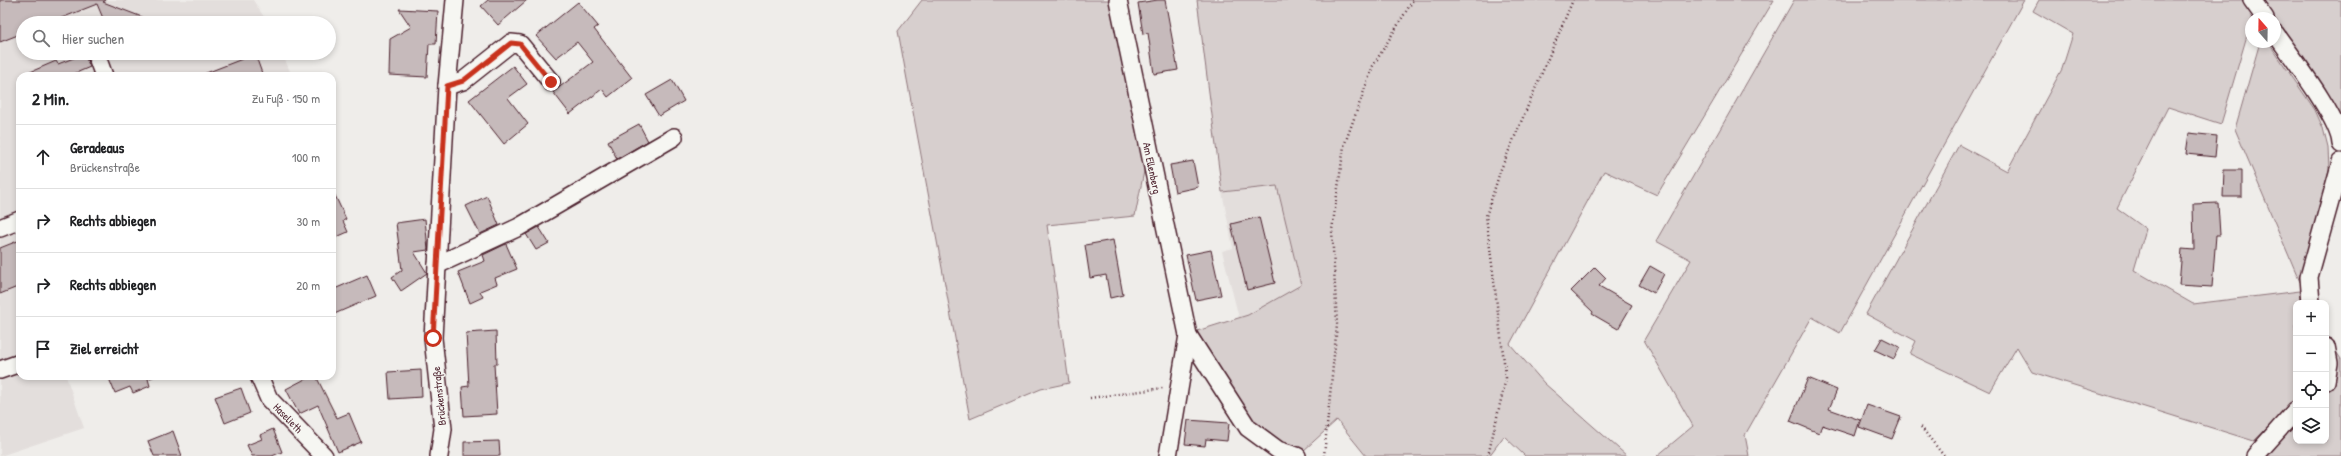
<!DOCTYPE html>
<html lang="de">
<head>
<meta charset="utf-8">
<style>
  :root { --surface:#fff; --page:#f2f2f2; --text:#202124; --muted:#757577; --line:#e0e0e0 }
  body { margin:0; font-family:"Patrick Hand",sans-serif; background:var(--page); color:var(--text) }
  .controls { position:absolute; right:12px; bottom:12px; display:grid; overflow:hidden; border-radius:8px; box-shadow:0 2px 6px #0003 }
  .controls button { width:36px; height:36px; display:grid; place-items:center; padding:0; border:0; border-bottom:1px solid var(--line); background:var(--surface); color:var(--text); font:20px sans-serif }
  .compass { position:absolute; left:2245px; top:12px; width:36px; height:36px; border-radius:50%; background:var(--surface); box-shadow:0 2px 6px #0003; rotate:340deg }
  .stop { position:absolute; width:12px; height:12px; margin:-9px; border:3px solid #c8321e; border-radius:50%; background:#fff }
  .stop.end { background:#c8321e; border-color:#fff; box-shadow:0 1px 4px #0008 }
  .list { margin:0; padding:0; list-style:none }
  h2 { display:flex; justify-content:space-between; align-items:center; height:52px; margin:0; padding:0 16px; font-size:17px }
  h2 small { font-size:13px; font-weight:400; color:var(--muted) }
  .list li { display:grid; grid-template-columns:26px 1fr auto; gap:12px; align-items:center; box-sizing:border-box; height:64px; padding:0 16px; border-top:1px solid var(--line) }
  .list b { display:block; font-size:15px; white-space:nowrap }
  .list p { margin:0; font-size:13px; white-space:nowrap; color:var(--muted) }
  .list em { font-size:13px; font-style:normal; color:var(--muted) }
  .icon { flex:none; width:22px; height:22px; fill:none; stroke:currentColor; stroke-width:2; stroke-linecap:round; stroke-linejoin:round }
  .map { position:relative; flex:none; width:2341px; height:456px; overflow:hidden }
  .search { position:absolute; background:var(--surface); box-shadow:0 2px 6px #0003; left:16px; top:16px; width:320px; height:44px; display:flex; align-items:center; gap:10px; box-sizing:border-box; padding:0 14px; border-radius:22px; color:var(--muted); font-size:15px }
  .panel { position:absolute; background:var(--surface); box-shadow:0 2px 6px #0003; left:16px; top:72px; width:320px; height:308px; border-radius:12px }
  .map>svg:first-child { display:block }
</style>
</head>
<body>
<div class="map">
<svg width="2341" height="456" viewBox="0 0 2341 456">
  <rect width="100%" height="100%" fill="#efedea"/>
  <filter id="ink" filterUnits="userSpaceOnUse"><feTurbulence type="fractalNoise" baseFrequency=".025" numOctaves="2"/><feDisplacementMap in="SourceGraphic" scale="8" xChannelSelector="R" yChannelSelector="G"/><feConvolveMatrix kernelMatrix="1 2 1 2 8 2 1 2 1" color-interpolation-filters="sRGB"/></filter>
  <g filter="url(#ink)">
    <g fill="#e3dedc">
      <path d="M0,0H253L268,23H23V53H282L292,76H20V355L0,362Z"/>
      <path d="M1277,186L1301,286L1248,315L1239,318L1222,251L1233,248L1222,192Z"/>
      <path d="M20,372V376H66L84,428L0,456V378Z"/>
    </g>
    <g fill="#d7cfce" stroke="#90777c">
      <path d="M922,0H1112L1146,161L1135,216L1047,225L1069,383L1041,389L970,419L898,31Z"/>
      <path d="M1197,0H1774L1657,195L1604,171L1510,344L1544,383L1627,456H1525L1504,436L1489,456H1366L1337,420L1302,452L1285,447L1251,424L1197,331L1248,315L1301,285L1277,186L1222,192Z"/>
      <path d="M1794,0H2024L1840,333L1812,317L1745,435L1749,456H1657L1693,426L1644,340L1691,260L1656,241Z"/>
      <path d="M2039,0H2243L2253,15L2221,124L2168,107L2117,208L2146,229L2134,270L2193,304L2300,291L2302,303H2296V400L2254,441L2032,372L2017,347L1990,392L1910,354L1916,341L1866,314L1959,145L2007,171L2062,69L2073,34L2033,11Z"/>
      <path d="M2263,0H2341V122L2336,111Z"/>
      <path d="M2260,42H2268L2315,110L2323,128L2328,148L2329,170L2300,282L2235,129Z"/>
      <path d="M2335,350L2341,359V456H2266L2284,432L2296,420V441H2326V391L2333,384Z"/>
    </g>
    <g fill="#c6babb" stroke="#4a1f2b">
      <path d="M0,0H106L103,2L155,22L105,23L97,4L49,23H23V33L0,42Z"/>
      <path d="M488,0H527L498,25L481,6Z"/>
      <path d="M1158,0H1165L1178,70L1154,74L1148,33L1143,34L1138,3Z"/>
      <path d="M578,2L598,26L594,29L632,78L608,97L602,89L570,114L553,92L593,62L577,42L556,58L536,36Z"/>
      <path d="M399,9L438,11L436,44H429L427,77L389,75L390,39L411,27Z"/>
      <path d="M84,54L90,67L69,76H21L56,61L58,64Z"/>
      <path d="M255,54L263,76H201V75Z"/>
      <path d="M513,66L527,84L508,98L528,124L504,144L469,100Z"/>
      <path d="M672,80L684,101L659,116L646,95Z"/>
      <path d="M639,124L648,141L617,159L608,141Z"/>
      <path d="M2189,133L2217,136L2215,157L2186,154Z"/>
      <path d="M1193,161L1198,187L1175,192L1170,165Z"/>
      <path d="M2224,170H2242V197H2223Z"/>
      <path d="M332,189L346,219L343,221L348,232L332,239Z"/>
      <path d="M487,196L499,225L480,234L466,206Z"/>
      <path d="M2218,203L2220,235H2216L2212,287L2179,285L2182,249L2194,250L2193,204Z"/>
      <path d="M1259,217L1275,283L1247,290L1231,224Z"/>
      <path d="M425,219L428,250L414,252L427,273L401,291L392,277L402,270L396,223Z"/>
      <path d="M539,227L549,243L536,250L526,234Z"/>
      <path d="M20,240V286L0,294V248Z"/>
      <path d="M1113,240L1123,295L1110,298L1106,275L1090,278L1085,245Z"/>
      <path d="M506,244L517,269L495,278L497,284L480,291L483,297L470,303L458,272L485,261L483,255Z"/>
      <path d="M1211,250L1221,295L1196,300L1186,255Z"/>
      <path d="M1650,266L1664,274L1654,293L1639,285Z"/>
      <path d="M1595,267L1606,278L1599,286L1632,305L1618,329L1592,314L1593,312L1571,291Z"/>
      <path d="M367,275L376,296L332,315V290Z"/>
      <path d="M496,331L497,364H494L497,414L464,416L462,387L469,386L466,333Z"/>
      <path d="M1882,338L1900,347L1894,359L1875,350Z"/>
      <path d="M421,370L422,397L390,399L388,372Z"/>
      <path d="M108,376H155L148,379L150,386L133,393L130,387L115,393Z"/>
      <path d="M311,376H316L337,418L349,413L361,442L338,452L318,405L299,414L286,389Z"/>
      <path d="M1808,378L1837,390L1829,409L1860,420L1855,436L1822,425L1819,433L1790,421Z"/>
      <path d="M241,388L250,413L225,423L215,397Z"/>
      <path d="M1867,405L1901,417L1892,439L1859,427Z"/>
      <path d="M1188,420L1229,423L1227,441L1206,439L1205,446L1185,444Z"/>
      <path d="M273,429L282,452L272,456H252L247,445L262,439L260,435Z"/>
      <path d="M173,431L182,456H154L148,441Z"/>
      <path d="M499,441L500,456H464V442Z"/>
    </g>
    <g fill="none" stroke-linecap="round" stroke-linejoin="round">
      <defs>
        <g id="minor">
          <path d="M1118,0L1188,335L1168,456"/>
          <path d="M2252,0L2265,18"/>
          <path d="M2275,33C2291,56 2340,119 2341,144"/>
          <path d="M97,57L104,76"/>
          <path d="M447,86L463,81L511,43L520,44L551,82"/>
          <path d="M0,228L20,220"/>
          <path d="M437,265L519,227L674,137"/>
          <path d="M2311,303L2309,277L2341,162"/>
          <path d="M1188,335L1248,428L1278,450L1297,456"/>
          <path d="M2326,347L2329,363L2326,381"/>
          <path d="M0,370L20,363"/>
          <path d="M259,376L269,399L324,456"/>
          <path d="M439,456L443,429L433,338L447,86L455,0"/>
          <path d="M2255,456L2296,410"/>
        </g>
      </defs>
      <use href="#minor" stroke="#4a1f2b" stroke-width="20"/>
      <g stroke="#4a1f2b" stroke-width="2.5" stroke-dasharray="1 3" stroke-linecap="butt">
        <path d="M1090,398L1163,388"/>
        <path d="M1921,427L1944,456"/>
        <path d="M1324,456L1337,325L1332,230L1344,146L1373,66L1413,0"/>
        <path d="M1488,456L1506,378L1486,216L1501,169L1573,0"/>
      </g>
      <use href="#minor" stroke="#f6f6f2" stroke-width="17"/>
    </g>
  </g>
  <g fill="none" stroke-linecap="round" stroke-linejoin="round" filter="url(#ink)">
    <path stroke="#c8321e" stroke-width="5" d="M433,338L447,86L463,81L511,43L520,44L551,82"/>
  </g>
  <g text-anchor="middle" stroke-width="3" stroke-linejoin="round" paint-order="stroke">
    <g font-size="11" fill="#4a1f2b" stroke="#f6f6f2">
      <text transform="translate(1152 168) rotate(78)" y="4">Am Ellenberg</text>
      <text transform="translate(439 396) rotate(-96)" y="4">Brückenstraße</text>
      <text transform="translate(288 418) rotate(46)" y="4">Haselieth</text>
    </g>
  </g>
</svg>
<div class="controls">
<button>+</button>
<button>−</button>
<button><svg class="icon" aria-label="locate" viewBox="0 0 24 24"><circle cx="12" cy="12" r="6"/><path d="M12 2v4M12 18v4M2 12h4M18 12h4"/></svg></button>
<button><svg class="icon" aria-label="layers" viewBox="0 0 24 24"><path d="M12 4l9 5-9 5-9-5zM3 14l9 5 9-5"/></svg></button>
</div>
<svg class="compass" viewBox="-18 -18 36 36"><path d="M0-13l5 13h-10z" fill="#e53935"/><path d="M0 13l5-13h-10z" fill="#757577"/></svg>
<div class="stop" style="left:433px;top:338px"></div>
<div class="stop end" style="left:551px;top:82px"></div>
<div class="search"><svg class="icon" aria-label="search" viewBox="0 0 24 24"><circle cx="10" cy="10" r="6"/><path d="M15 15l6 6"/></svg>Hier suchen</div>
<section class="panel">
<h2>2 Min.<small>Zu Fuß · 150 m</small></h2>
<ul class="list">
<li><svg class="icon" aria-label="ahead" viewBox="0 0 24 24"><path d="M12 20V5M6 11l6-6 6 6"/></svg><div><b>Geradeaus</b><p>Brückenstraße</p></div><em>100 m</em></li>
<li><svg class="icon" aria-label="right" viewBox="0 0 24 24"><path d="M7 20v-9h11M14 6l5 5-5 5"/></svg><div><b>Rechts abbiegen</b></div><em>30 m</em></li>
<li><svg class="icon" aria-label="right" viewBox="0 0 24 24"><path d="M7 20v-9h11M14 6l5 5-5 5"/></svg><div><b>Rechts abbiegen</b></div><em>20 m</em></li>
<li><svg class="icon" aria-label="arrive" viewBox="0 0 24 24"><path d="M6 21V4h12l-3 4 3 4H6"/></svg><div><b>Ziel erreicht</b></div></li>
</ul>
</section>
</div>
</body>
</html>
